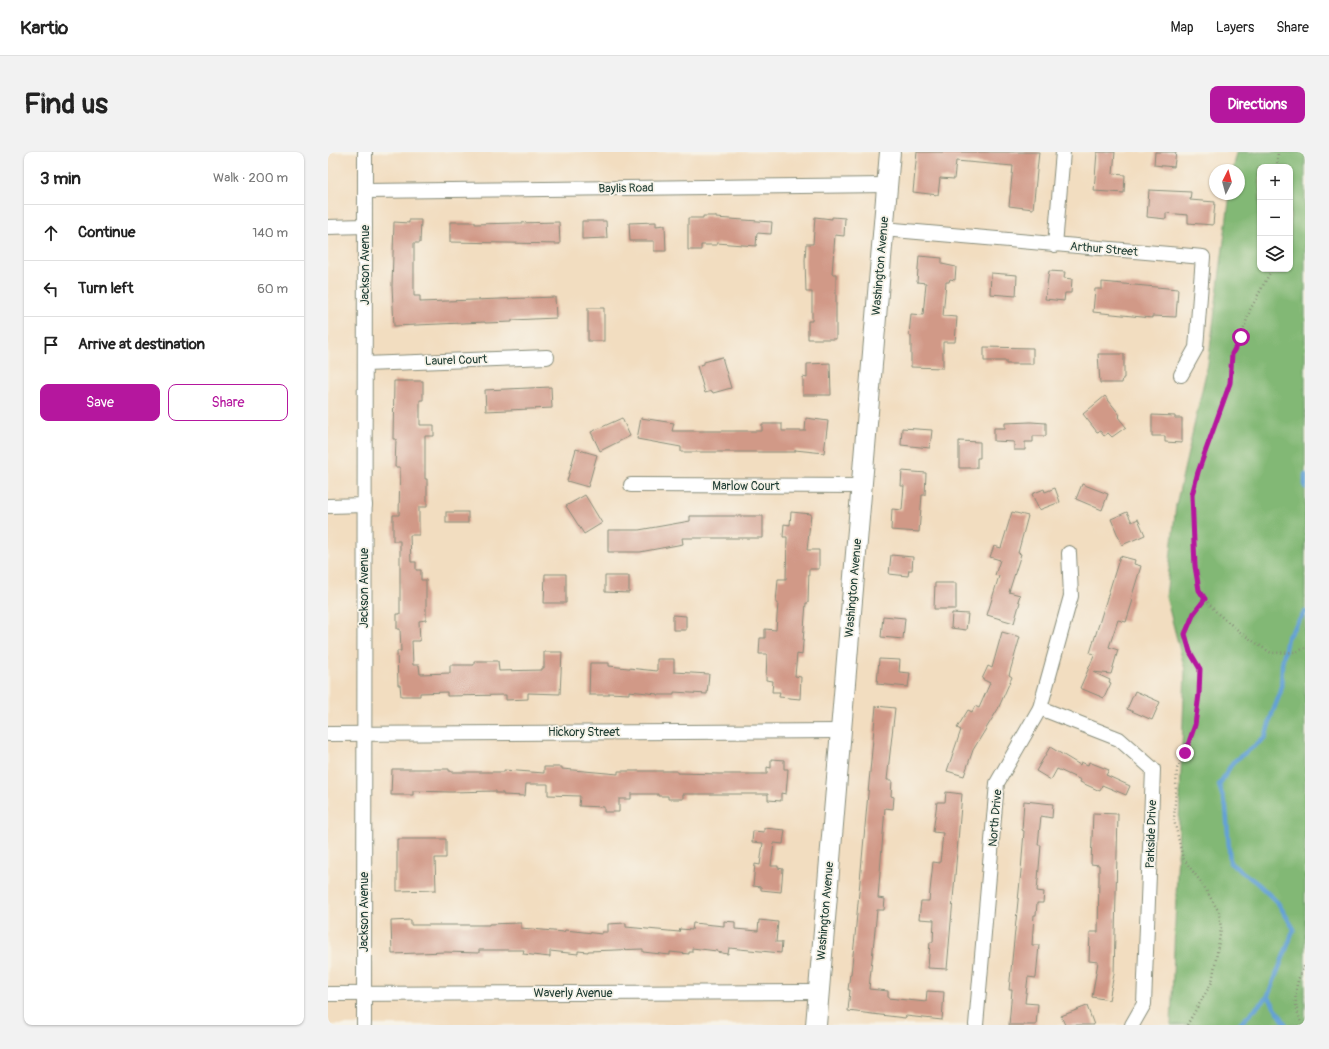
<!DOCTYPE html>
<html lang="en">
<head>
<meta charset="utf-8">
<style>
  :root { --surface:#fff; --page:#f2f2f2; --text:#222; --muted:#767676; --line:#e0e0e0; --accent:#b5179e }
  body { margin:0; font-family:Pangolin,sans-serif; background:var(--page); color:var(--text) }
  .controls { position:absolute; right:12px; top:12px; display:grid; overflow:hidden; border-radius:8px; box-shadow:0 1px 3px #0004 }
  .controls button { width:36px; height:36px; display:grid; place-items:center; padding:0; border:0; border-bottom:1px solid var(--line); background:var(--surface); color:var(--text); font:20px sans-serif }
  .compass { position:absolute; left:881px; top:12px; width:36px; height:36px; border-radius:50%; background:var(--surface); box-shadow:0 1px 3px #0004; rotate:6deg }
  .stop { position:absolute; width:12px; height:12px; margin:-9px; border:3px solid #b5179e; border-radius:50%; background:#fff }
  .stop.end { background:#b5179e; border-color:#fff; box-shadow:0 1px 4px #0008 }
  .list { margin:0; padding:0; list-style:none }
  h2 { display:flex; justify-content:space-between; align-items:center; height:52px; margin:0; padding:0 16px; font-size:17px }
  h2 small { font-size:13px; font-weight:400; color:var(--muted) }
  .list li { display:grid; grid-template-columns:26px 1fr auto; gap:12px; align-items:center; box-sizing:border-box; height:56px; padding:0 16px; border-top:1px solid var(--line) }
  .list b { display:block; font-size:15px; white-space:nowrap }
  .list em { font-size:13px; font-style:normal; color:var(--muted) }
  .actions { display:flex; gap:8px; padding:12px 16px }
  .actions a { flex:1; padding:9px 0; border:1px solid var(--accent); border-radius:8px; text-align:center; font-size:14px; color:var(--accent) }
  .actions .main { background:var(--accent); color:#fff }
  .icon { flex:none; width:22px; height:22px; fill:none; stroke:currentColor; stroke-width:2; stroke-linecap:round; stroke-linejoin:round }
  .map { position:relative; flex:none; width:977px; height:873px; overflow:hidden; border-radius:8px }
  header { display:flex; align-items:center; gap:24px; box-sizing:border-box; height:56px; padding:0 20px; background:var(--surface); border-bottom:1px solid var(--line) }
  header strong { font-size:19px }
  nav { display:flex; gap:22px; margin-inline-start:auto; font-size:14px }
  .intro { display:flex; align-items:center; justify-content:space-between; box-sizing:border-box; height:96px; padding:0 24px }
  h1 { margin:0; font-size:28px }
  .button { padding:10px 18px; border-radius:8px; background:var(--accent); color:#fff; font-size:14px; font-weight:700 }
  main { display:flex; gap:24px; padding:0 24px }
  aside { flex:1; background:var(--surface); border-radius:8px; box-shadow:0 1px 3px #0004 }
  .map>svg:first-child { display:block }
</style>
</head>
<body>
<header>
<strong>Kartio</strong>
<nav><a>Map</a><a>Layers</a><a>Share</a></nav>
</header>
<div class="intro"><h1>Find us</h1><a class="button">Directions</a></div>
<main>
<aside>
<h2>3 min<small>Walk · 200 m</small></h2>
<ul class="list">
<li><svg class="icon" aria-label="ahead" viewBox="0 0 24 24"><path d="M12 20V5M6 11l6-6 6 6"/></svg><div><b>Continue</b></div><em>140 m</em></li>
<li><svg class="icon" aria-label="left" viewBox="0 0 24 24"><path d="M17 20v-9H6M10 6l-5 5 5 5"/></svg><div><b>Turn left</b></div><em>60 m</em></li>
<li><svg class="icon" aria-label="arrive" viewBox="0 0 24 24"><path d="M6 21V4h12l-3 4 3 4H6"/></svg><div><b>Arrive at destination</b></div></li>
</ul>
<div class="actions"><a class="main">Save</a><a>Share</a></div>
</aside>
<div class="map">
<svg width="977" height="873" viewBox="0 0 977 873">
  <rect width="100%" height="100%" fill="#f7f3e8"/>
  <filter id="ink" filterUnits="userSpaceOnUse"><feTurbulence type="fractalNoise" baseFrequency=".025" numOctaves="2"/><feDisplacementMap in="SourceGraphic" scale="8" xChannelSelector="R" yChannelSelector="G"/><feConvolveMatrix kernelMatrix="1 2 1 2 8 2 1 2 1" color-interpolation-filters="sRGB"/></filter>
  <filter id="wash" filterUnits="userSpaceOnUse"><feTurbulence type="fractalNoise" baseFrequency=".012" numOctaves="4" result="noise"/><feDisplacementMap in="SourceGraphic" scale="16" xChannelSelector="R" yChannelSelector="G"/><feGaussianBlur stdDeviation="0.9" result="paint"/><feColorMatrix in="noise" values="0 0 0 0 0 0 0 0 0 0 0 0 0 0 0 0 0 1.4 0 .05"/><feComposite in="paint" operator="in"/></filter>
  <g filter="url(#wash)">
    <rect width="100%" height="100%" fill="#f2ddc0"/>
    <path fill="#82b874" stroke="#507a54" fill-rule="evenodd" d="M909,0H977V873H843L857,518L838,445L848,353L880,212L902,42H911V18H905ZM932,15H962V117H932Z"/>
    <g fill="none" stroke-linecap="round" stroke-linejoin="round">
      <g stroke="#64a1d5" stroke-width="4.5">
        <path d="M977,323V335"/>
        <path d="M940,844L958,873"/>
        <path d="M911,873L940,844L966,777L950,751L929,731L902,711L898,655L891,633L905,610L937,586L944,562L953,539L954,512L959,486L977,460"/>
      </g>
    </g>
    <g id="blocks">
      <g fill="#d19987">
        <path d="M589,0H711L705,57L681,54L685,14L628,9L626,27L612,26L610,43L585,40Z"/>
        <path d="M769,0H787L785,22L797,23L796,41L766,39Z"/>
        <path d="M827,0H848L846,15L826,13Z"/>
        <path d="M821,38L863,40L862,48L887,50L885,73L860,71V63L838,61V67L819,65Z"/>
        <path d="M375,64H388V66L444,70L443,82L429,81L428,94L389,91V93H373V98H360V66H375Z"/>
        <path d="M487,65L504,67V65L517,66L516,84L507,83L504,122H508V187H480V169H484V140H478L477,108L478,92H485Z"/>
        <path d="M81,68H93L92,91H86V144H92V150L227,145L228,166L184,168V170L157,171V170L66,174L64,134L66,70L81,71Z"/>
        <path d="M254,69H278L279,86L254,87Z"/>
        <path d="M122,70H147V72L231,70L232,92L122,90Z"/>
        <path d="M328,70V74L337,73L338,99H326V89H302L301,71Z"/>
        <path d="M591,104L614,106V112L628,115L627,128L622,127L621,130H618L615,164L629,165L627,190H615V216L583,215V184L581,183L583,162L595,163L598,131L589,130Z"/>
        <path d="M721,119L737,120L736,126L744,127L743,141H737L736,149L717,147Z"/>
        <path d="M663,121L689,123L688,144L662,142Z"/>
        <path d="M774,130L850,137L848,165L824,164V166L765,160L767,137H774Z"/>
        <rect x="260" y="156" width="16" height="33"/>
        <path d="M656,195L705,196V212H678V209H656Z"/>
        <path d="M770,202H796V226H795L794,231H772Z"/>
        <path d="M394,205L403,236L385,241L384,239L377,241L369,214L376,212V210Z"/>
        <path d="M502,211L503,243H475V225L479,226V212Z"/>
        <path d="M66,229H95V248H92V273H106V284H97V327H99V355H91V383H82L83,410H88V418H93V428H98V468L91,469L92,489H84L85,513H91L92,522L122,521V513H146V509H170L171,519L214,518V516H216V500H234L232,542L200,541V547L178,548V543L119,544V540L92,541V544H73L72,533H70L69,499H73L72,477H69V462H72V389H65V363H71L72,315H67L68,287H65Z"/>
        <path d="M223,235L224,256L158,259L157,238Z"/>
        <path d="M777,244L792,263L790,265L798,275L784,285L780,281L776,284L772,279L769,280L755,262Z"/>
        <path d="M824,263L847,264V266H854V291L837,290V284H824Z"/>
        <path d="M294,266L302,284L272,299L263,280Z"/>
        <path d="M313,266L346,271L344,279H434V272H454V279H477L478,266L500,269L496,301L467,298V300H353V295L309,287Z"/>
        <path d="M703,270L718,271V284H705V290H697V298H686V290L666,289V276H677V271Z"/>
        <path d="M574,276L604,278L602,296L573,293Z"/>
        <path d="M631,289L652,290V306H649V316H631Z"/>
        <path d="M248,297L269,303L260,335L239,329Z"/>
        <path d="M574,319L598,321L597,343H594L591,380L563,378L564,357L574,358L576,334H573Z"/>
        <path d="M754,332L780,342L774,358L748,347Z"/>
        <path d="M727,336L732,350L711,358L704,342L716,337L717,340Z"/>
        <path d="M257,343L274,371L256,382L238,354Z"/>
        <rect x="118" y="360" width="22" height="11"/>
        <path d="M463,360L483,362L479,398H491V417H481L480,451H478L474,503L469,502L467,524L473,525L472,547L451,545L452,540H444L445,529L438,528L439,502H431L432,486H437V477L448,478L450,451H448L450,427H458L459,385H455L456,372L462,373Z"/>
        <path d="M684,360L700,364L690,401L693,402L681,440L692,443L690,449L692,450L686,471L659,463L671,424L667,423L672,408L662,405L666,394L673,396Z"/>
        <path d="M799,360L804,370L810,367L817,383L794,393L783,367Z"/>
        <path d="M362,364H435V386H354L355,392L312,400H280V378H311L362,369Z"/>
        <path d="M563,403L585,405L584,418H581L580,424L561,422Z"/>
        <path d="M792,404L807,408L806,412L813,414L803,447L805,448L798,470L790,468L781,495L790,498L783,522L765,520L782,528L781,530L783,531L776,546L752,536L767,502L762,501Z"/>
        <path d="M217,422H238V451H216Z"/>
        <path d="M277,424H301V441L277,440Z"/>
        <path d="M607,431H628V457H606Z"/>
        <path d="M624,461L640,462L638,478L623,476Z"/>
        <path d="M345,463L358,464V478H345Z"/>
        <path d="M555,464L577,466L575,487L553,485Z"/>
        <path d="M674,480L692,485L681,523L684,525L670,557L645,598L636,624L619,619L633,578L629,576L640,558L644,560L647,554L651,556L662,531L654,527L660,514L664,516Z"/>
        <path d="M329,507H346V520L381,522L379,542L346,540V543H329V542L301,539V542L281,541V543H261L262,511H281V514L329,519Z"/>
        <path d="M551,507L572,508L571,520L582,521L580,535L549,532Z"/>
        <path d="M807,539L832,550L824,568L799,557Z"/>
        <path d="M548,554L567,556L559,628H564L563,644L566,645L565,657L557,656L550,746L557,747L556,758H549L541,837L560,839V846L598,850L599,839L616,840L614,868L578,864L577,866L520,859L522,838H520L522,822H523L527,784Z"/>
        <path d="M722,595L752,613L753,610L760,613L761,610L781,618L778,623L802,634L798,643L774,633L772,639L752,630L753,628L729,617L723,628L708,619Z"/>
        <path d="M443,607L456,608V617H460L458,642L453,641V649L440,648V642H355V647H340V644H330V642H303V647H291V660H276V655L251,654L252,644L220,643V632H198L197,644L175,643V641H168V639L123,640L85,639V643H63L64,617H121V619H123V620H176V618L216,621V615H234V617L290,622V619H349V621L391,622H439V615L443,616Z"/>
        <path d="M618,640L634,642L619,817L600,816L602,790H605L606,768L591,767L593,749H601L605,710L612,711L615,681L605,680L609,650H617Z"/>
        <path d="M696,649L725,652L724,666L713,664L710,693H713L709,739L716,740L715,751H709L708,763H706L704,793H711L708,826L700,825L697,851L710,852L708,873H681L684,838H681L693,719L696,679L694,678Z"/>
        <path d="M765,661L790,662L786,822L781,848L764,845L770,810L761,809L762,780H770L771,724V713L763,712Z"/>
        <path d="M436,676L457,678L455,692L446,691L443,714H450V716L455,717L453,740L433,738V735L425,734L427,712L432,713L435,691L424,690L425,679L436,680Z"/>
        <path d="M69,687H118V706H107L108,738L69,739Z"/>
        <path d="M83,768V773H161V772L193,771V776L236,780L237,778L274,782V780H280V772L298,771V775L351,780L352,777L364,778L365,771L396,774V769L407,770V777L430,779L431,768L450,770L448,790H454L453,801L401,796L400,802L389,800V799L364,796V800H361V802L342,800V803L315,800V797L260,799V800L250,799V802L222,799V805L195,802L196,798H151V801L117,800L64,802L63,769Z"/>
        <path d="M759,854L766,873H737L733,864Z"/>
      </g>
    </g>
  </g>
  <g filter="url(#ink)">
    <use href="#blocks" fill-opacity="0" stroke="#888d7a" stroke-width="1"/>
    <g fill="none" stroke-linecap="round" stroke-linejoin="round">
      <defs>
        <g id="street">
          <path d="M37,39L559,33"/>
          <path d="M0,75L37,74"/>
          <path d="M555,77L875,105L868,196L853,223"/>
          <path d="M727,93L735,0"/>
          <path d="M37,212L219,205"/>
          <path d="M303,333L534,334"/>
          <path d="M0,354L37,353"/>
          <path d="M712,556L791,587L825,617L816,852L804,873"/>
          <path d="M0,582L513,579"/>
          <path d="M0,842L491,840"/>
          <path d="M36,873L37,0"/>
          <path d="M648,873L669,631L712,556L743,444L741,401"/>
        </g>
        <path id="secondary" d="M488,873L562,0"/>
      </defs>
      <use href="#street" stroke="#888d7a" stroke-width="16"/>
      <use href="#secondary" stroke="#888d7a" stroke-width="22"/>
      <g stroke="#888d7a" stroke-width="2.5" stroke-dasharray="1 3" stroke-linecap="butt">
        <path d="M949,15L950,0"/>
        <path d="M877,447L889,461L916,483L943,501L968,500L977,496"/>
        <path d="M859,873L884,830L893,777L891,760L875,733L855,706L846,668L849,617L867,573L871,542L872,517L862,500L857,482L866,461L877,447L871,438L867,414L864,343L870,320L902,231L904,202L913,185L922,158L944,117"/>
        <path d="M974,873C965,851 965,834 977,813"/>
      </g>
      <use href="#street" stroke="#fff" stroke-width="14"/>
      <use href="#secondary" stroke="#fff" stroke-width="20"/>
    </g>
  </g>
  <g fill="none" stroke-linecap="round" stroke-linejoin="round" filter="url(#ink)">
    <path stroke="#b5179e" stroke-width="5" d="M857,601L867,573L871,542L872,517L862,500L857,482L866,461L877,447L871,438L867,414L864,343L870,320L902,231L904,202L913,185"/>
  </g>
  <g text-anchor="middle" stroke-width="3.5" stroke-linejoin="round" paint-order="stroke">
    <g font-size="12" fill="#1f3d34" stroke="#f7f3e8">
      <text transform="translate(298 36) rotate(-1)" y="4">Baylis Road</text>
      <text transform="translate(776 97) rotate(5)" y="4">Arthur Street</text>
      <text transform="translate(37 113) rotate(-90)" y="4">Jackson Avenue</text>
      <text transform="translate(552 114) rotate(-85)" y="4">Washington Avenue</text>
      <text transform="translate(128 208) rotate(-2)" y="4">Laurel Court</text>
      <text x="418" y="338">Marlow Court</text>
      <text transform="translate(36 436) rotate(-90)" y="4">Jackson Avenue</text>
      <text transform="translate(525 436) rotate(-85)" y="4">Washington Avenue</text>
      <text x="256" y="584">Hickory Street</text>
      <text transform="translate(667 666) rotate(-85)" y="4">North Drive</text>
      <text transform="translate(823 682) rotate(-88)" y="4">Parkside Drive</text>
      <text transform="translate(497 759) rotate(-85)" y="4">Washington Avenue</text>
      <text transform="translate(36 760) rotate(-90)" y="4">Jackson Avenue</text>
      <text x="245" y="845">Waverly Avenue</text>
    </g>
  </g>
</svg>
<div class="controls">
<button>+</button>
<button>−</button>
<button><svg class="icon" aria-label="layers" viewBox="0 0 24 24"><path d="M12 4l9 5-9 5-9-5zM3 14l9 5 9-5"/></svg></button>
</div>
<svg class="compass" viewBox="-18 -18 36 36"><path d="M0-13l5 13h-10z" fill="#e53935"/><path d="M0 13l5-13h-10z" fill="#767676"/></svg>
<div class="stop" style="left:913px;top:185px"></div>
<div class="stop end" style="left:857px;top:601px"></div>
</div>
</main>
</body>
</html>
